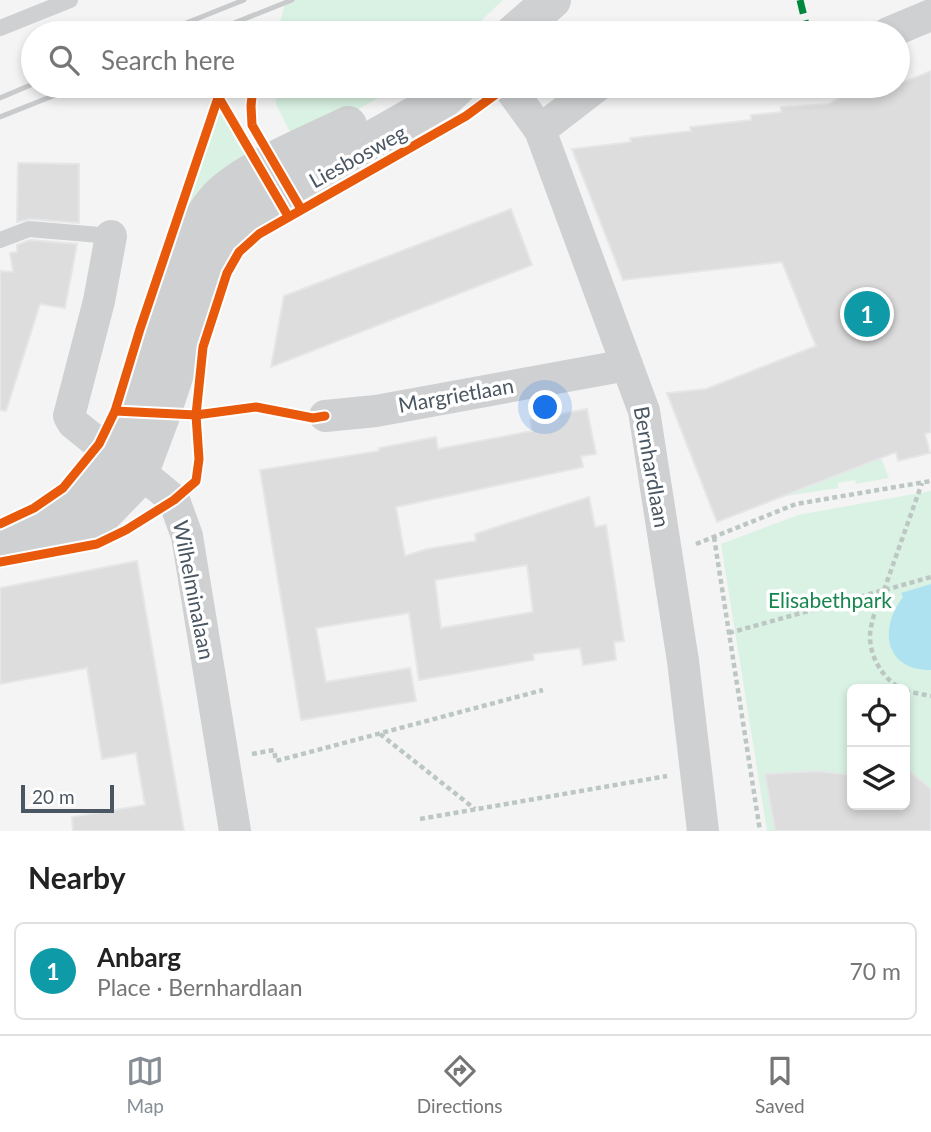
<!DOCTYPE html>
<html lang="en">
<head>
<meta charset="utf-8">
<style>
  :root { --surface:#fff; --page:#f6f6f6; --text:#222; --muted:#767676; --line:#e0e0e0; --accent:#868d94 }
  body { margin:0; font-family:Lato,sans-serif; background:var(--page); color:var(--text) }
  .controls { position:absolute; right:21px; bottom:21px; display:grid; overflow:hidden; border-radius:10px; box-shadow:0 4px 10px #0003 }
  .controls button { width:63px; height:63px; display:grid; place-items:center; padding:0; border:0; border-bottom:2px solid var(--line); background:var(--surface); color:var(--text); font:35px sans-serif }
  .scale { position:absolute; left:21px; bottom:18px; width:93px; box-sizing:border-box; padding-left:7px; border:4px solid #4a5661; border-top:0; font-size:19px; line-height:24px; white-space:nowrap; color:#4a5661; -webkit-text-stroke:5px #fff; paint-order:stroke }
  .you { position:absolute; left:546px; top:408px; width:24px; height:24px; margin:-18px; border:5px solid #fff; border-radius:50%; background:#1a73e8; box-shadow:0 0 0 10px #1a73e833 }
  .badge { display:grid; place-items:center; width:46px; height:46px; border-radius:50%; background:var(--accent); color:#fff; font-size:23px; font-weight:700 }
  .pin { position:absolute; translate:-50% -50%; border:4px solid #fff; box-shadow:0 2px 7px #0006 }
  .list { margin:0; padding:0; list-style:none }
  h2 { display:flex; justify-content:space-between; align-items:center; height:91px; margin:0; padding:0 28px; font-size:30px }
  h2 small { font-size:23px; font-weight:400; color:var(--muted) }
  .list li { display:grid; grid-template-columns:46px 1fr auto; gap:21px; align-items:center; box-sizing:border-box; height:98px; margin:0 14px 14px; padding:0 14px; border:2px solid var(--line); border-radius:10px }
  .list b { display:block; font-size:26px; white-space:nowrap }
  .list p { margin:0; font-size:23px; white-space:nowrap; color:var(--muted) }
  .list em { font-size:23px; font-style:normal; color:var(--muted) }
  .icon { flex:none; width:38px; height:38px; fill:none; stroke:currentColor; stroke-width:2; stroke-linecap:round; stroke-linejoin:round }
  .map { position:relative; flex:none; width:931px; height:831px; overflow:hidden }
  .search { position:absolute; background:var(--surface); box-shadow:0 4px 10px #0003; left:21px; right:21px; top:21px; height:77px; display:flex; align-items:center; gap:18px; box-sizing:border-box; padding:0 24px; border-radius:38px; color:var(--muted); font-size:26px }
  .sheet { height:203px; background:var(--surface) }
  nav { display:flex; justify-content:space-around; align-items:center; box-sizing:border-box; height:98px; border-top:2px solid var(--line); background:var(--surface); font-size:19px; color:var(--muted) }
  nav a { display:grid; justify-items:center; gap:4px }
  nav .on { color:var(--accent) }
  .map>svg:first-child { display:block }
</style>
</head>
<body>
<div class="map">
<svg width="931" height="831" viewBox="0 0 931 831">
  <rect width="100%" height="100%" fill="#f4f4f4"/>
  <g fill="#d9f2e3" fill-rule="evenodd">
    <path d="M286,0H503L468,33H277Z"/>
    <path d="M275,86H400L335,122L292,136L276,104Z"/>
    <path d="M219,114L223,115L251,164L123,402Z"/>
    <path d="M881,458L889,478L856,484L855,480L838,483V488L786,496Z"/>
    <path d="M931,491V831H767L721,544L798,515ZM852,689H905V805H852Z"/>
  </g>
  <path fill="#aee2f0" d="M931,584V670C884,670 879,628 903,597L901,593Z"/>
  <g fill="#ddddde" stroke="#e5e6e7" stroke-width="2" fill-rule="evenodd">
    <path d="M931,71V432L925,434L930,453L898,461L896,452L717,522L667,393L706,389L816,346L782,262L623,280L572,149L631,142L630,138L691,131L690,127L751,120V115L781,112V107L829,104L842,96L869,86L870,88L898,86V79L901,83Z"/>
    <path d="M18,163L79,164V223L30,219L17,222Z"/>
    <path d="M511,209L532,265L271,367L284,296Z"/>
    <path d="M30,240L77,244L65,308L40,304L6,411L0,410V271L13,272L10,253L17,252V245Z"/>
    <path d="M587,409L596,454L581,456L583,467L396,507L405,556L427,549L476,541L475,534L589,497L595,527L606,525L624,641L614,642L616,660L583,665L580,648L533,654L534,660L419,680L409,613L316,628L326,682L410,668L416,701L301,720L260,470L379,451V448L436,437L438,449L532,431L530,420ZM527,565L533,612L441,628L435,580Z"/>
    <path d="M137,561L184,831H73L72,817L145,805L136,753L102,759L87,668L0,684V588Z"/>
    <path d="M905,767L931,789V831H775L765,774L817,771L852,775V805H905Z"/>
  </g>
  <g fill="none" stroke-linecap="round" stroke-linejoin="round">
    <g stroke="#bcc7c4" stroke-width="4.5" stroke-dasharray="5 3.5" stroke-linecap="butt">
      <path d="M714,537L760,831"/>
      <path d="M696,544L796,504L931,481"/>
      <path d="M884,590L922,483"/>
      <path d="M885,590L931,577"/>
      <path d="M729,633L884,590C879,602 873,615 871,627C866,652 881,677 901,689"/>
      <path d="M905,691L931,696"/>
      <path d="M380,734L475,809"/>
      <path d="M252,754L274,750L276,761L543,690"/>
      <path d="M420,819L667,776"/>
    </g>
    <g stroke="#ced0d2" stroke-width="16">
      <path d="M0,28L70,0"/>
      <path d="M0,240L29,229L111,236"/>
    </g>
    <g stroke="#ced0d2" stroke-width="32">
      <path d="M888,33L931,15"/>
      <path d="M508,86L540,130L644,411L683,661L703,831"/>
      <path d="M540,130L597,86"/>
      <path d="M111,236L99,301L69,416L73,423L99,444L140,472L174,500L187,536L235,831"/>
      <path d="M325,416L376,411L627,365"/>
    </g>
    <g stroke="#ced0d2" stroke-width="38">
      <path d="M514,33L552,0"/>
      <path d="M44,522L107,472L118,458L135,412L189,241C197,226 205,213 216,200C241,171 312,143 348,125"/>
      <path d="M0,544L63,531L85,522L105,512L133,483L140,472L162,413L213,259C229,231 249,211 276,194L445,98L458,86"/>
    </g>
    <g stroke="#c9cacc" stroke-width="5">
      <path d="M161,33L244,0"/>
      <path d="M209,33L292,0"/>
      <path d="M0,98L33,84"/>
      <path d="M0,117L78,86"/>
    </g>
    <path stroke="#00873e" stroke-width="7" stroke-dasharray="14 7" stroke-linecap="butt" d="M800,0L808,33"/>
    <defs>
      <g id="cycleway">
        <path d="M253,86L251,106L252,125L301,209"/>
        <path d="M219,98L288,216"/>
        <path d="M115,411L196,415L256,407L313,418L325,416"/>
        <path d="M0,524L34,508L63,488L99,444L115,411L140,329L222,86"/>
        <path d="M0,562L97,544L126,530L174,500L196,481L199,459L196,415L203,347L227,273L239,252L259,234L466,116L507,86"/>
      </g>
    </defs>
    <use href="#cycleway" stroke="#fff" stroke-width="13"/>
    <use href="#cycleway" stroke="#e8590c" stroke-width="9"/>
  </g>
  <g text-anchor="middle" stroke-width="7" stroke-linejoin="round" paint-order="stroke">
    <g font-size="21" fill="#4a5661" stroke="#fff">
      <text transform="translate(358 157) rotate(-29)" y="7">Liesbosweg</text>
      <text transform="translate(456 396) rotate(-10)" y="7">Margrietlaan</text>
      <text transform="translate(651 467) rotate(80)" y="7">Bernhardlaan</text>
      <text transform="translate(193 590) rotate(79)" y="7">Wilhelminalaan</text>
    </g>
    <g font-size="21" fill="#17864f" stroke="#fff">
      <text x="830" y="608">Elisabethpark</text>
    </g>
  </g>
</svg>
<div class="controls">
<button><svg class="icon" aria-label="locate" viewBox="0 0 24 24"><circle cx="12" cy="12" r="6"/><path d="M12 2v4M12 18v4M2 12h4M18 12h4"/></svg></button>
<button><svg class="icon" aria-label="layers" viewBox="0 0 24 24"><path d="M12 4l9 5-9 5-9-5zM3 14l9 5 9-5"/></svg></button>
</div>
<div class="scale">20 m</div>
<div class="you"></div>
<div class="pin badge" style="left:867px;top:314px;background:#0f9aa8">1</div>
<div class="search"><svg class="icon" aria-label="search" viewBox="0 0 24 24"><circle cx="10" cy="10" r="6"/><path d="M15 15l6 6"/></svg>Search here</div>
</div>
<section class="sheet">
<h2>Nearby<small></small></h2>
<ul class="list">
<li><span class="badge" style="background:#0f9aa8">1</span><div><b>Anbarg</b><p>Place · Bernhardlaan</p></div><em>70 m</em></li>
</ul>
</section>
<nav>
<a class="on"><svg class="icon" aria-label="map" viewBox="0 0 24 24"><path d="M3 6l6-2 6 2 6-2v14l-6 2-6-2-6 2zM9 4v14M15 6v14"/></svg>Map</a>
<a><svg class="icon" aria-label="directions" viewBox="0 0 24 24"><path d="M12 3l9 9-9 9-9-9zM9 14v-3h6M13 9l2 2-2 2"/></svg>Directions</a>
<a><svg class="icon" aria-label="saved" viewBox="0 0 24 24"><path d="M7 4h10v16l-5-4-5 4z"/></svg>Saved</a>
</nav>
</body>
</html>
